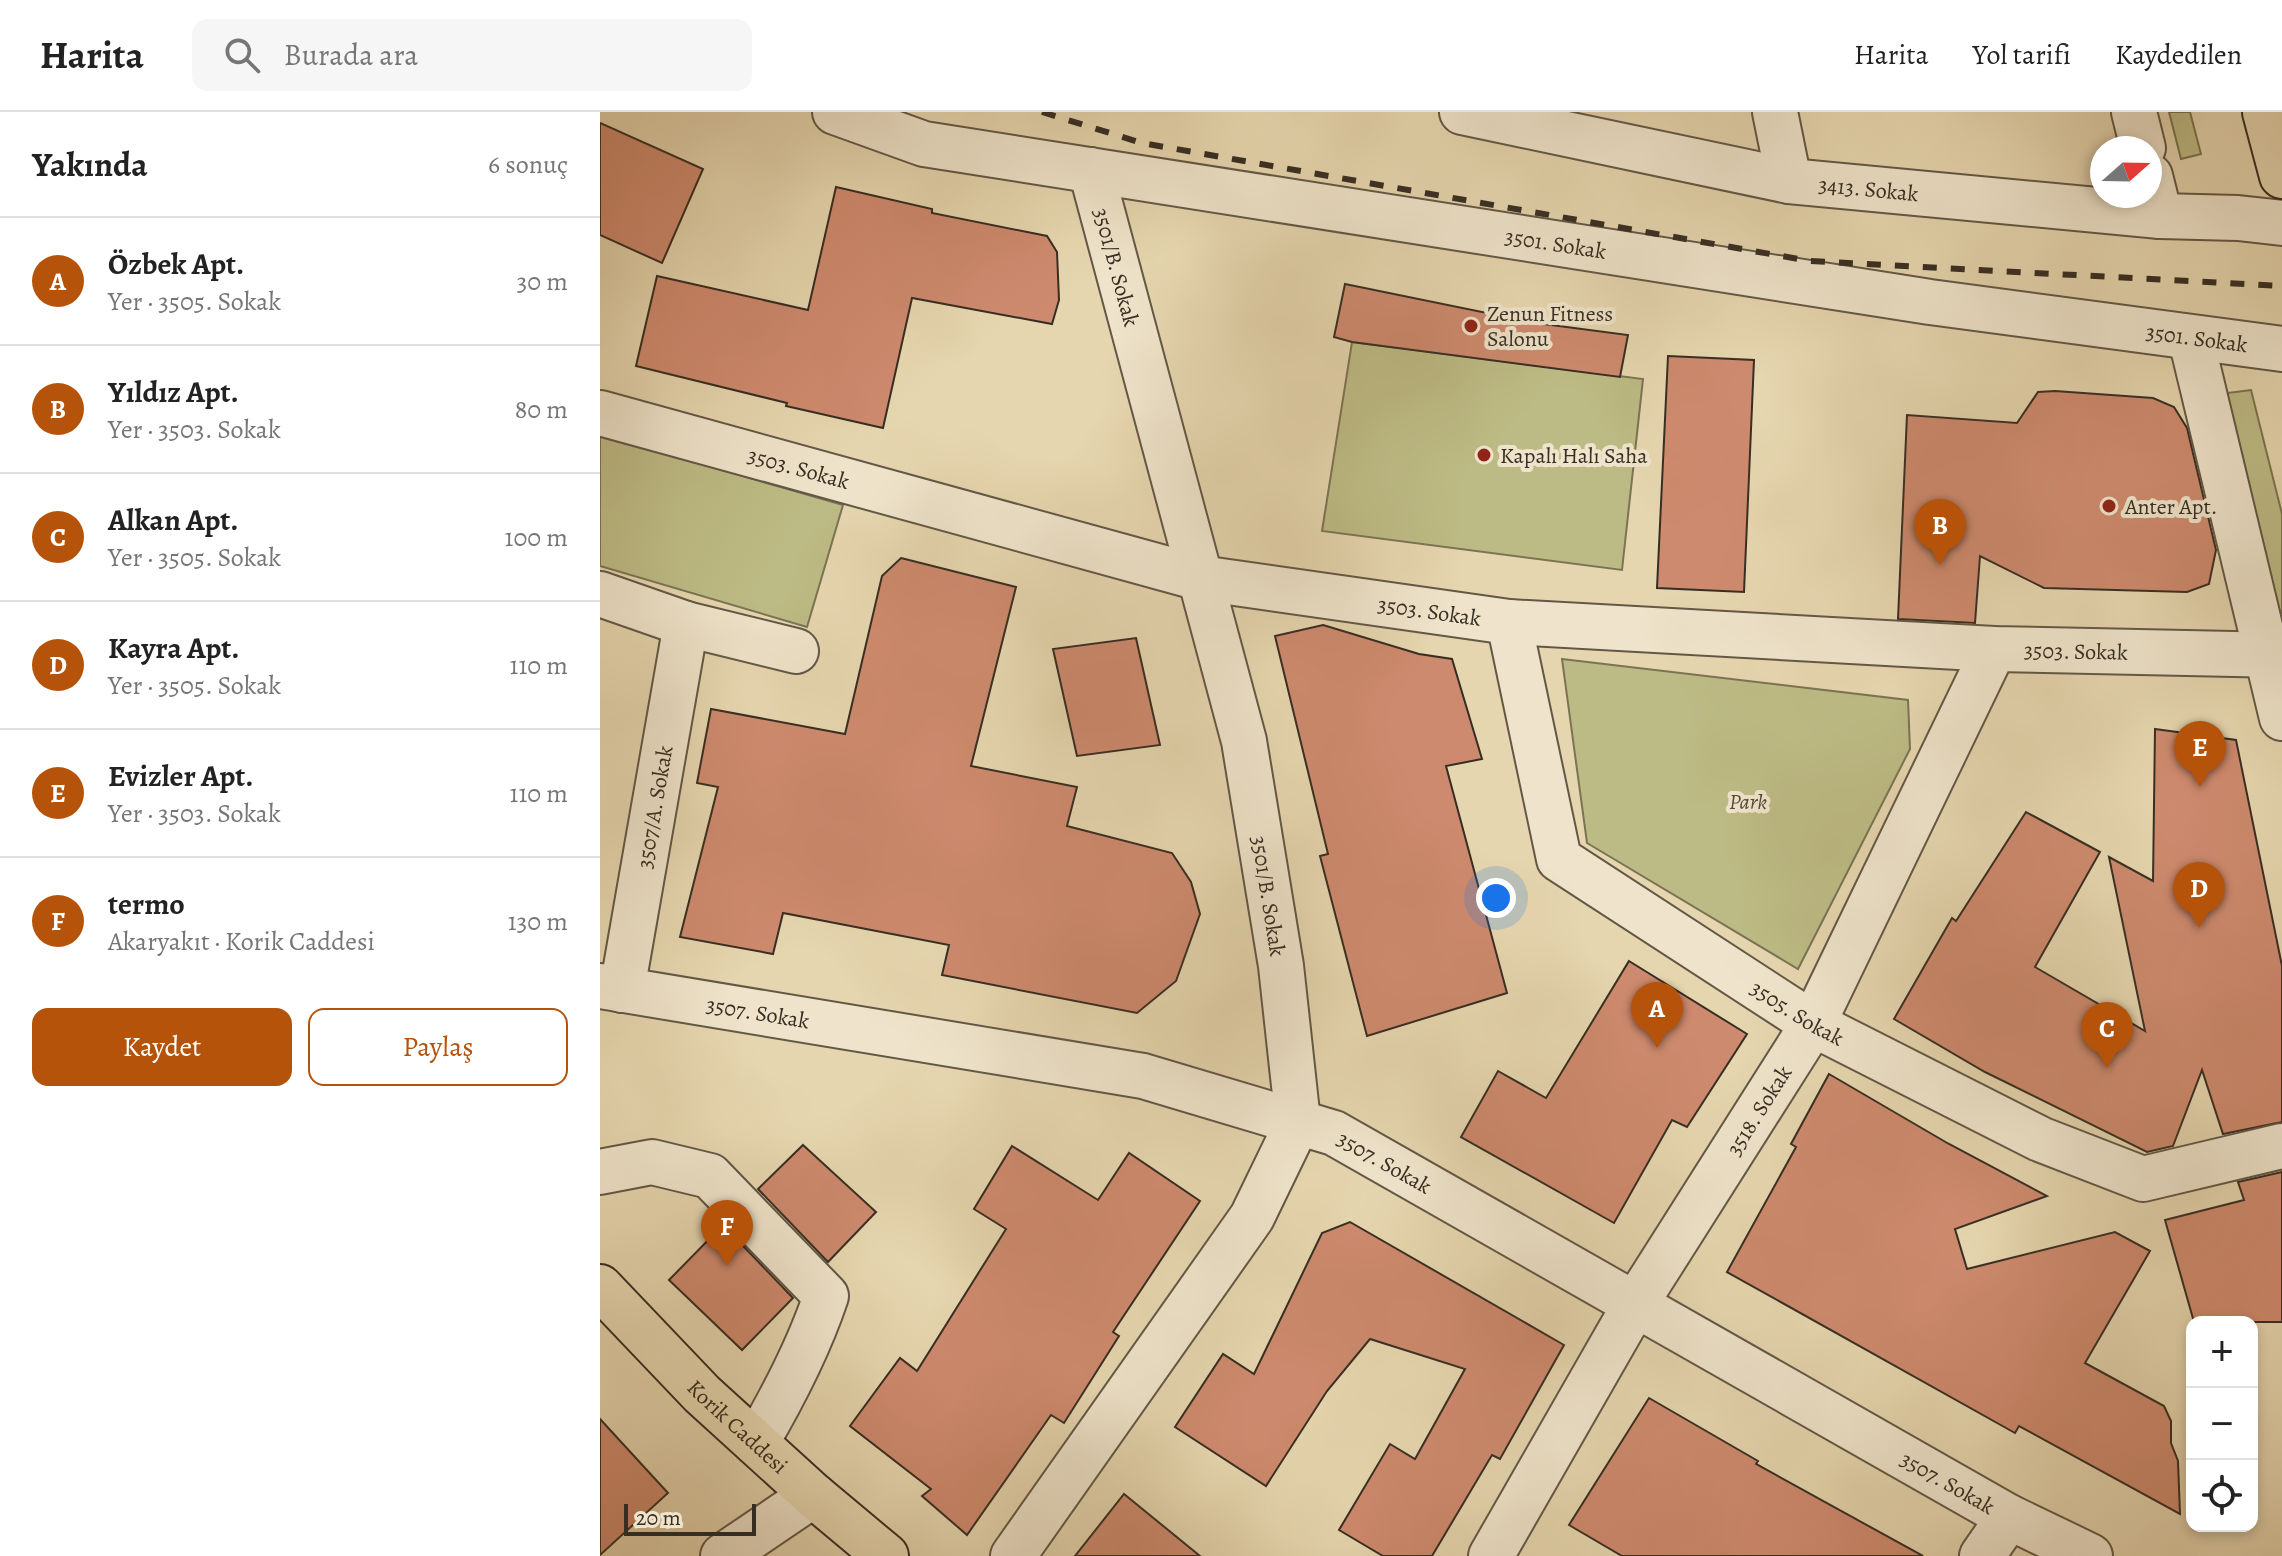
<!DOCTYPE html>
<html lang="tr">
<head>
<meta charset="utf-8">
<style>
  :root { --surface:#fff; --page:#f6f6f6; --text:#222; --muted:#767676; --line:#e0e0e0; --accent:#b45309 }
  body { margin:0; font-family:Alegreya,serif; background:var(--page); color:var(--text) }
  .controls { position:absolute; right:24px; bottom:24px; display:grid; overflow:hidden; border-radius:16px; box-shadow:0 4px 12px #0003 }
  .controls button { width:72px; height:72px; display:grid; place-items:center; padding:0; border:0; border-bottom:2px solid var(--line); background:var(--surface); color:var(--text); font:40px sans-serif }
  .compass { position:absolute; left:1490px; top:24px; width:72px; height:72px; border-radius:50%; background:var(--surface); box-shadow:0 4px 12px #0003; rotate:70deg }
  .scale { position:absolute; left:24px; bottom:20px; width:132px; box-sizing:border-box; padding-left:8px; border:4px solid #372e23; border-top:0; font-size:22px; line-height:28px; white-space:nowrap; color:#372e23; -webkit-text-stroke:6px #efe4cb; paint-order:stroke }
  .you { position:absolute; left:896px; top:786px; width:28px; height:28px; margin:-20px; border:6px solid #fff; border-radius:50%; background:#1a73e8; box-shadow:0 0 0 12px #1a73e833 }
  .badge { display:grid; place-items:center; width:52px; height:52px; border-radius:50%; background:var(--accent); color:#fff; font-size:26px; font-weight:700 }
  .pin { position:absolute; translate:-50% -66px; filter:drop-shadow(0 2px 4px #0008) }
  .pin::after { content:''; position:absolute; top:42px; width:28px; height:24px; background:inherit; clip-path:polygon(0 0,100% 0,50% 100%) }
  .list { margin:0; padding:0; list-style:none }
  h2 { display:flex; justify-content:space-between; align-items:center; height:104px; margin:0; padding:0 32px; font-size:34px }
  h2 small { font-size:26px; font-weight:400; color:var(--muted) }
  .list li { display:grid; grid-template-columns:52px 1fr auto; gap:24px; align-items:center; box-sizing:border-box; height:128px; padding:0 32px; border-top:2px solid var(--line) }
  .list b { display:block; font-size:30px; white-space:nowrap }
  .list p { margin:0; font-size:26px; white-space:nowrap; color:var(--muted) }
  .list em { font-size:26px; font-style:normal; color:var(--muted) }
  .actions { display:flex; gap:16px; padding:24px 32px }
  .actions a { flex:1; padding:18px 0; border:2px solid var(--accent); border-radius:16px; text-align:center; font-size:28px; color:var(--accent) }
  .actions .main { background:var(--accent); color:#fff }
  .icon { flex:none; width:44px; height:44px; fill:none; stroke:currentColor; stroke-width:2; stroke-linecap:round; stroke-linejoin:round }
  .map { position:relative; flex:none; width:1682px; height:1444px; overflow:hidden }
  header { display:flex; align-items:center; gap:48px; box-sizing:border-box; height:112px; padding:0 40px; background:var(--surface); border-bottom:2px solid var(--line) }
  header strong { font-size:38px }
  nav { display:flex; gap:44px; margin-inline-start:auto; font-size:28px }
  .search { width:560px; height:72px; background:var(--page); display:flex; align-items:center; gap:20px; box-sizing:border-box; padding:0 28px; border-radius:16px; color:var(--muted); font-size:30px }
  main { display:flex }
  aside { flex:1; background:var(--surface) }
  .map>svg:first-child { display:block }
</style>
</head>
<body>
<header>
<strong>Harita</strong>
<div class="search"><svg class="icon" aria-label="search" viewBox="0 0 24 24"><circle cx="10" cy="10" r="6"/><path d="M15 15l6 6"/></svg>Burada ara</div>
<nav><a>Harita</a><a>Yol tarifi</a><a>Kaydedilen</a></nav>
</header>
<main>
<aside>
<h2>Yakında<small>6 sonuç</small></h2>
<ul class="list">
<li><span class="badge">A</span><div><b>Özbek Apt.</b><p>Yer · 3505. Sokak</p></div><em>30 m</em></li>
<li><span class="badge">B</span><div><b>Yıldız Apt.</b><p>Yer · 3503. Sokak</p></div><em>80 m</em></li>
<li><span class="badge">C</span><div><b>Alkan Apt.</b><p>Yer · 3505. Sokak</p></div><em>100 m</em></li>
<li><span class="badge">D</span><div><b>Kayra Apt.</b><p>Yer · 3505. Sokak</p></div><em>110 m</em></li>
<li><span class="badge">E</span><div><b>Evizler Apt.</b><p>Yer · 3503. Sokak</p></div><em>110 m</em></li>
<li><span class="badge">F</span><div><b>termo</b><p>Akaryakıt · Korik Caddesi</p></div><em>130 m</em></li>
</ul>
<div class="actions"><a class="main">Kaydet</a><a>Paylaş</a></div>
</aside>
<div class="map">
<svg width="1682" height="1444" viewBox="0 0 1682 1444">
  <rect width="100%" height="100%" fill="#e6d6af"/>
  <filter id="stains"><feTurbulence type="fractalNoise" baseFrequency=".0025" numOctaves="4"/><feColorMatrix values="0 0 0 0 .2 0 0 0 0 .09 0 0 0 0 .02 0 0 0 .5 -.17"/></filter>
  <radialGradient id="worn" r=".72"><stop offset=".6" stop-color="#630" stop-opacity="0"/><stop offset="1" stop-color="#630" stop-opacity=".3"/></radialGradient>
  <g fill="#bdbb85" stroke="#7a7454" stroke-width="2">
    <path d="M1569,0H1590L1601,42L1581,47Z"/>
    <path d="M752,230L1043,267L1022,458L722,419Z"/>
    <path d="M1651,278L1682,402V501H1680L1627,281Z"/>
    <path d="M0,323L243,393L207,515L0,454Z"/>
    <path d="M962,547L1308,588L1310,637L1198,857L987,731Z"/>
  </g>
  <g fill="#ce8a6e" stroke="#372e23" stroke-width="2">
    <path d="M0,11L103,57L62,151L0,123Z"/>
    <path d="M236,75L332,97V101L447,124L457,140L459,188L452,212L312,186L283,316L186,294L187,291L36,254L57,164L208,198Z"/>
    <path d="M745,172L936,211L1028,223L1020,265L752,230L734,225Z"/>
    <path d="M1068,244L1154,248L1144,480L1057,476Z"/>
    <path d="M1455,279L1553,286L1574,295L1587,316L1616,438L1609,472L1587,480L1444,476L1380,444L1375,511L1298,507L1307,303L1417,311L1438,280Z"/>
    <path d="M301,446L416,475L371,654L477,675L467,714L572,741L591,770L600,802L576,869L537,901L342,863L349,833L183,801L173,842L80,825L118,675L97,671L111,597L245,622L282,464Z"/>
    <path d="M723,513L819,542L852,547L882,647L846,654L907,881L767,924L720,744L728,742L675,524Z"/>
    <path d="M536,526L560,633L477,644L453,537Z"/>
    <path d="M1555,617L1636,628L1682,854V1010L1623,1022L1602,958L1573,1034L1547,1040L1385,960L1294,907L1352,806L1356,809L1426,700L1500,740L1435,855L1545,919L1509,745L1553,769Z"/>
    <path d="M1029,849L1147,922L1087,1015L1072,1008L1014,1111L861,1025L898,959L946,986Z"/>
    <path d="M1229,962L1349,1032L1447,1084L1355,1117L1367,1157L1515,1120L1550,1139L1485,1251L1564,1294L1571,1309V1331L1578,1349L1580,1402L1419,1314L1415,1321L1127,1160L1196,1035L1191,1032Z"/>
    <path d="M203,1033L276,1100L228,1150L158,1077Z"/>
    <path d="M412,1034L498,1088L529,1041L600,1089L513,1220L519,1224L464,1311L451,1303L367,1423L322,1384L331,1377L250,1314L300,1246L317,1259L406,1117L374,1097Z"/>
    <path d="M1682,1060V1210H1594L1565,1108L1644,1088L1638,1070Z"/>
    <path d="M750,1110L964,1233L900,1347L892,1343L832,1444H783L739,1418L790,1332L815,1347L865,1257L770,1227L727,1279L666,1374L575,1315L623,1242L654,1262L722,1121Z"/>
    <path d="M123,1113L193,1186L142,1238L69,1168Z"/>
    <path d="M1049,1286L1158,1349L1156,1352L1323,1444H1022L969,1413Z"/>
    <path d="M0,1307L68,1381L0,1443Z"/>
    <path d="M524,1382L600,1444H475Z"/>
  </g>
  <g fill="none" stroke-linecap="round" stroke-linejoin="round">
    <defs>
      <g id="minor">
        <path id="s1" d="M235,0L324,32L1330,190L1682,237"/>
        <path id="s2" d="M862,0L1189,69L1560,104L1638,106L1682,111"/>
        <path d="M1175,0L1189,69"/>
        <path d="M1534,0L1543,36"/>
        <path d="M1550,64L1560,104"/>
        <path d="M1591,227L1682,606"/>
        <path id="s3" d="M0,301L600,466L909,510L1394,537L1682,543"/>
        <path d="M0,482L86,512L196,539"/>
        <path id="s4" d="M909,510L959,747L1213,912L1440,1027L1543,1067L1682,1034"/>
        <path id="s5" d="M0,874L543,964L734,1021L1409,1405L1490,1444"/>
        <path id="s6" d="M22,878L86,512"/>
        <path d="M0,1060L52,1050L110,1064L226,1184C209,1235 183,1285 156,1331"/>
        <path d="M123,1444L213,1383"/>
        <path d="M413,1444L652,1105L698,1010L681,854L644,629L491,58"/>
        <path id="s7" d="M891,1444L1036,1191L1213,912L1394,537"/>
        <path d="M1382,1444L1409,1405"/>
      </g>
      <g id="major">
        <path d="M1665,0L1682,64"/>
        <path id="s8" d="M0,1175L102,1282L213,1383L286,1444"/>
      </g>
    </defs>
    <use href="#minor" stroke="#635846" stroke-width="48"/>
    <use href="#major" stroke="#372e23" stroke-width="48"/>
    <use href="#minor" stroke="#efe4cb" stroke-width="44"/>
    <use href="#major" stroke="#e6d6af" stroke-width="44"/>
    <path stroke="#372e23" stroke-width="6" stroke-dasharray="14 14" stroke-linecap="butt" d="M442,0L542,31L1210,149L1682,174"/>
  </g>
  <g fill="#8f2418" stroke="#efe4cb" stroke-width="3">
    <circle cx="871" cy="214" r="8"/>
    <circle cx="884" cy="343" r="8"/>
    <circle cx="1509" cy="394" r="8"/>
  </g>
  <g text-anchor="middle" stroke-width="8" stroke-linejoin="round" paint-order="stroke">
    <g font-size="22" fill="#372e23" stroke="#efe4cb">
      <text dy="8" stroke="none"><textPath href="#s2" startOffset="414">3413. Sokak</textPath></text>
      <text dy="8" stroke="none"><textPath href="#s1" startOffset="734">3501. Sokak</textPath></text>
      <text transform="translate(517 155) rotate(75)" y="8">3501/B. Sokak</text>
      <text dy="8" stroke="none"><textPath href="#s1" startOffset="1382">3501. Sokak</textPath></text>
      <text dy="8" stroke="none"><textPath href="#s3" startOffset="206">3503. Sokak</textPath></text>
      <text dy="8" stroke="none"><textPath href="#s3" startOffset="854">3503. Sokak</textPath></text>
      <text dy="8" stroke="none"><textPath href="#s3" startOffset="1502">3503. Sokak</textPath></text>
      <text dy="8" stroke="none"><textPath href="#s6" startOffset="186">3507/A. Sokak</textPath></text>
      <text transform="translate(669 784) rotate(81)" y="8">3501/B. Sokak</text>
      <text dy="8" stroke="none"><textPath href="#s4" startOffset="526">3505. Sokak</textPath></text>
      <text dy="8" stroke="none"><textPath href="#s5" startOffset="160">3507. Sokak</textPath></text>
      <text dy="8" stroke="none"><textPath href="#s7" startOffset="520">3518. Sokak</textPath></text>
      <text dy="8" stroke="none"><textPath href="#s5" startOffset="808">3507. Sokak</textPath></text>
      <text dy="8" stroke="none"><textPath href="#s8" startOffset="196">Korik Caddesi</textPath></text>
      <text dy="8" stroke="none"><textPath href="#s5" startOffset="1456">3507. Sokak</textPath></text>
    </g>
    <g font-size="22" fill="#372e23" stroke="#efe4cb" text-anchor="start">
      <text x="887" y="209">Zenun Fitness<tspan x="887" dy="25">Salonu</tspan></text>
      <text x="900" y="351">Kapalı Halı Saha</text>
      <text x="1525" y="402">Anter Apt.</text>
    </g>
    <g font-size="22" font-style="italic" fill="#524a37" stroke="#efe4cb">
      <text x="1148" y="697">Park</text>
    </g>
  </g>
  <rect width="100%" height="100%" filter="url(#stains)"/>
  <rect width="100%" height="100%" fill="url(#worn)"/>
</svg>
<div class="controls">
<button>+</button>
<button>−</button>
<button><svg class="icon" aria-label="locate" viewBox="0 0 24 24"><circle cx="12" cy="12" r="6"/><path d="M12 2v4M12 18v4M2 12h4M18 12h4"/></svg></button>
</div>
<svg class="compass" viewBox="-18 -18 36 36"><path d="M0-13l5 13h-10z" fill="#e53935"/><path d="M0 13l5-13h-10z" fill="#767676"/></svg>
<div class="scale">20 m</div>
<div class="you"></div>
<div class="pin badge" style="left:1057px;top:936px">A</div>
<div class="pin badge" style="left:1340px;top:453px">B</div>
<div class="pin badge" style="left:1507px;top:956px">C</div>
<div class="pin badge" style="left:1599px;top:816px">D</div>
<div class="pin badge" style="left:1600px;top:675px">E</div>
<div class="pin badge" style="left:127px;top:1154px">F</div>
</div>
</main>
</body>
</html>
